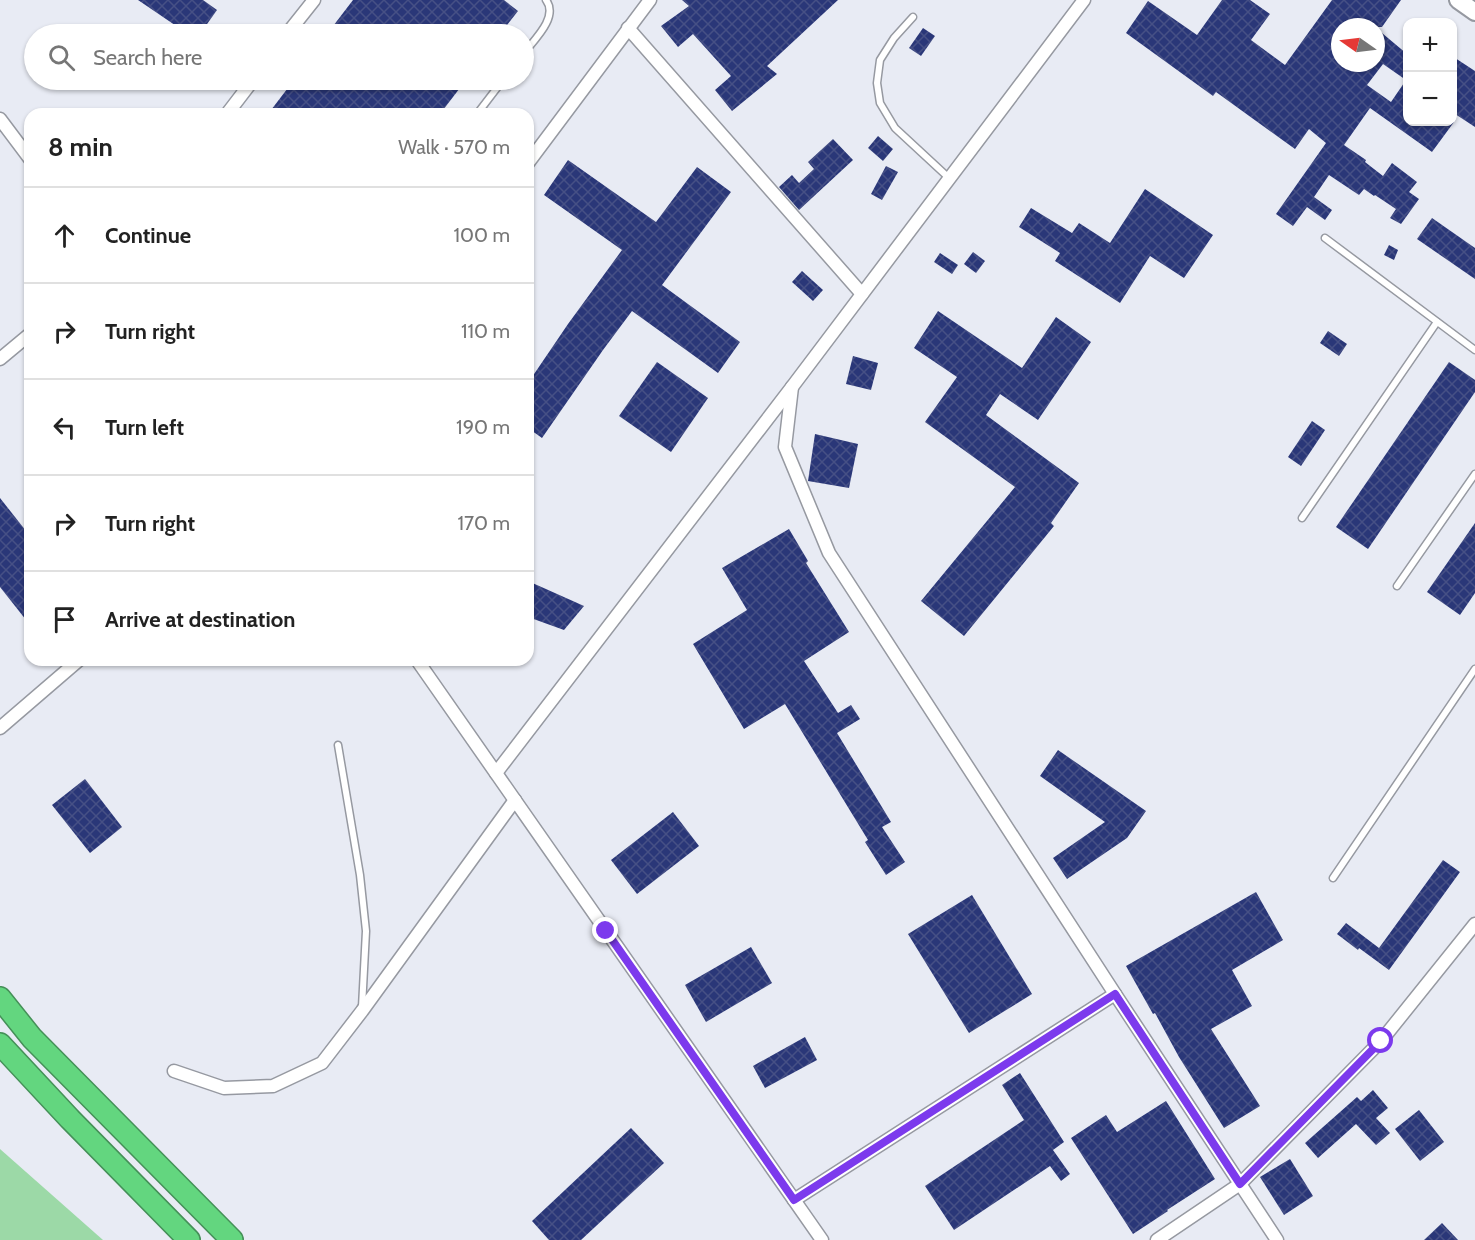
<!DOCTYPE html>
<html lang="en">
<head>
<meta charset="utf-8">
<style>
  :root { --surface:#fff; --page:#f6f6f6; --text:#222; --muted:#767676; --line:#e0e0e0 }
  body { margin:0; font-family:Cabin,sans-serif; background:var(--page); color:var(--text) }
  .controls { position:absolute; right:18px; top:18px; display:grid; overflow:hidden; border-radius:12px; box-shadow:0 2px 4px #0004 }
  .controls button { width:54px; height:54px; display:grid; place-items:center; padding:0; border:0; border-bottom:2px solid var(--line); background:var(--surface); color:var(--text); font:30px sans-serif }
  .compass { position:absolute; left:1331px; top:18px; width:54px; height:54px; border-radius:50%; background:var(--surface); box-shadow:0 2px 4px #0004; rotate:284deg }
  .stop { position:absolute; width:18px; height:18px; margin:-14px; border:4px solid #7c3aed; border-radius:50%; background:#fff }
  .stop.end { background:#7c3aed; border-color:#fff; box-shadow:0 2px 6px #0008 }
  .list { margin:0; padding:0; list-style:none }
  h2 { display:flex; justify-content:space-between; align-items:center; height:78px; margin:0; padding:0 24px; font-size:26px }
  h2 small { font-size:20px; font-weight:400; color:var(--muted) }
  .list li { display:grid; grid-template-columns:39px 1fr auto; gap:18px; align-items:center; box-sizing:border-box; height:96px; padding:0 24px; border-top:2px solid var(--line) }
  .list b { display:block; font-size:22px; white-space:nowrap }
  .list em { font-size:20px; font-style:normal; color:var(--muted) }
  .icon { flex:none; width:33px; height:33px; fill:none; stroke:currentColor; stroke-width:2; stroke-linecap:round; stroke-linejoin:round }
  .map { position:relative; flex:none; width:1475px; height:1240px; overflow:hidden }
  .search { position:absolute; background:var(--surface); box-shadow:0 2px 4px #0004; left:24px; top:24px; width:510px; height:66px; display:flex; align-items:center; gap:15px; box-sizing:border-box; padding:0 21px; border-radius:33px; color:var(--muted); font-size:22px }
  .panel { position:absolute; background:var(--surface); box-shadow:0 2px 4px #0004; left:24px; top:108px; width:510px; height:558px; border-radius:18px }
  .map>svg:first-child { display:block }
</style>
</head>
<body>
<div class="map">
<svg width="1475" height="1240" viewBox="0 0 1475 1240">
  <defs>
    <pattern id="building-cross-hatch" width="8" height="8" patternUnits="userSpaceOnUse" patternTransform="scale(1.5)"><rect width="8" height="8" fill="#2a3778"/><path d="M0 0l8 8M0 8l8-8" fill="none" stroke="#465085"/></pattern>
  </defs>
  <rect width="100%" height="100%" fill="#e8ebf4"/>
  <path fill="#9cd9a7" d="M0,1149L103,1240H0Z"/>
  <g fill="url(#building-cross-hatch)" fill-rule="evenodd">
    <path d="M138,0H203L217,10L200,34H188Z"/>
    <path d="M353,0H504L518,11L500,34H327Z"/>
    <path d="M682,0H838L767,66L777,74L732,111L715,90L731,76L693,34L678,47L661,26L689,6Z"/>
    <path d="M1222,0H1250L1270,14L1251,40L1285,65L1332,0H1401L1382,27H1340V63H1376V28L1407,54V122H1454L1432,152L1370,108L1344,145L1366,160L1365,162L1383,176L1392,163L1417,182L1409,192L1419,199L1401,224L1390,218L1396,209L1375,195L1374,196L1364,189L1359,195L1329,175L1314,197L1332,210L1325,220L1307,207L1293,226L1276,214L1326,143L1309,129L1295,149L1216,92L1213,96L1126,33L1148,1L1197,35ZM1383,64L1406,80L1391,102L1367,85Z"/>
    <path d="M923,28L935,36L921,56L909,48Z"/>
    <path d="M1452,56L1475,71V127L1452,112Z"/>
    <path d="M294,80H466L440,114H268Z"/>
    <path d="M878,136L893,149L883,161L868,148Z"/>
    <path d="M833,139L853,160L799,210L779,187L792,175L799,183L814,169L808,162Z"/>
    <path d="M568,160L656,222L697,167L731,192L662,285L740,342L718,373L632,311L603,350L542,438L528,428V383L568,324L622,250L544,195Z"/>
    <path d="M886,166L898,172L882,200L871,194Z"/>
    <path d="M1145,189L1213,235L1184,278L1150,256L1120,303L1055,261L1060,253L1019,227L1031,208L1072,233L1079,223L1110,243Z"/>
    <path d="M1432,218L1475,248V279L1417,239Z"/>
    <path d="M1389,245L1398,250L1394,260L1384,255Z"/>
    <path d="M973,252L985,261L976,273L964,264Z"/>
    <path d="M940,253L958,265L952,274L934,262Z"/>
    <path d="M802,271L823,290L813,301L792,282Z"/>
    <path d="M938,311L1022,368L1056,317L1091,342L1038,420L1000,394L986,415L1079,483L1051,523L1054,526L964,636L921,601L1015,487L925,422L957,377L914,348Z"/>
    <path d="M1328,331L1347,344L1339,356L1320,343Z"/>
    <path d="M853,356L878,363L871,390L846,384Z"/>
    <path d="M657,362L708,398L671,452L619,416Z"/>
    <path d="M1449,362L1475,380V392L1368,549L1336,527Z"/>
    <path d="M1312,421L1325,430L1301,466L1288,457Z"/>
    <path d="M815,434L858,444L849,488L808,481Z"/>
    <path d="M0,498L30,536V625L0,587Z"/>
    <path d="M1475,523V593L1460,615L1427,592Z"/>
    <path d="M789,529L808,561L806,563L849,632L804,661L838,713L851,705L860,719L837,733L891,822L882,827L905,862L886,875L865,842L868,840L785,704L744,729L693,644L747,610L722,568Z"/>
    <path d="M528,581L584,606L564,630L528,617Z"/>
    <path d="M1058,750L1146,811L1127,838L1067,879L1053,858L1105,822L1040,776Z"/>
    <path d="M85,779L122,827L90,853L52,805Z"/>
    <path d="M673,812L699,846L637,894L611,860Z"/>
    <path d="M1443,860L1460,872L1389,970L1359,948L1358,950L1337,934L1346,923L1379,948Z"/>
    <path d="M1256,892L1283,940L1232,970L1252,1006L1211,1029L1260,1106L1224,1128L1179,1057L1155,1013L1153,1014L1126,966Z"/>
    <path d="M972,895L1032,994L969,1033L908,934Z"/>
    <path d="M751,947L772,983L706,1022L685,985Z"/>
    <path d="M805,1037L817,1060L765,1088L753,1066Z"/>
    <path d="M1020,1073L1064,1142L1053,1150L1070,1174L1061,1181L1050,1166L954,1230L925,1186L1024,1120L1002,1085Z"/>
    <path d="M1373,1090L1388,1108L1376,1118L1390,1133L1376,1145L1356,1124L1318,1158L1305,1143L1357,1097L1361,1101Z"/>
    <path d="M1166,1101L1215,1179L1167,1210L1168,1211L1133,1234L1071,1138L1106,1115L1117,1132Z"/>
    <path d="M1419,1110L1444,1142L1420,1161L1395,1129Z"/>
    <path d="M631,1128L664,1163L581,1240H549L532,1221Z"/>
    <path d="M1290,1159L1313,1196L1284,1215L1260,1177Z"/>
    <path d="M1442,1223L1458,1240H1424Z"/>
  </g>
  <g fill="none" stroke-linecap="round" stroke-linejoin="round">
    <defs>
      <g id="lane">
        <path d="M913,17L894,38L880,60L877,83L880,103L895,128L949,178"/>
        <path d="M524,53C534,40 559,17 546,0"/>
        <path d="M477,114L503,80"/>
        <path d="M1325,238L1475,350"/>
        <path d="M1302,518L1437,322"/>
        <path d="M1397,586L1475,474"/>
        <path d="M338,745L360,875L366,931L362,1007"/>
        <path d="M1333,878L1475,669"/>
      </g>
      <g id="street">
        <path d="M628,28L862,294"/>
        <path d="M287,34L314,0"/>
        <path d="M227,114L253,80"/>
        <path d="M0,119L30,159"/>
        <path d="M528,163L650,0"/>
        <path d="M0,359L30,334"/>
        <path d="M792,387L785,447L829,553L1115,994L1277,1240"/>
        <path d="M417,660L822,1240"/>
        <path d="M0,728L79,660"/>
        <path d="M496,773L792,387L1084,0"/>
        <path d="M174,1071L224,1088L273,1086L322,1063L362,1011L515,800"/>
        <path d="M794,1200L1115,994"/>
        <path d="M1157,1240L1240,1184L1381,1041L1475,924"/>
      </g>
      <path id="secondary" d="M1458,0L1475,12"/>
      <g id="highway">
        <path d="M0,998L32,1038L232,1240"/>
        <path d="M0,1044L70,1119L189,1240"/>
      </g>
    </defs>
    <use href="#lane" stroke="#9699a1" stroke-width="9"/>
    <use href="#street" stroke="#9699a1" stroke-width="15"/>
    <use href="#secondary" stroke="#9699a1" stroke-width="20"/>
    <use href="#highway" stroke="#459058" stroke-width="24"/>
    <use href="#lane" stroke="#fff" stroke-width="6"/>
    <use href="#street" stroke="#fff" stroke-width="12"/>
    <use href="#secondary" stroke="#fff" stroke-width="16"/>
    <use href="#highway" stroke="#63d67f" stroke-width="21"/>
  </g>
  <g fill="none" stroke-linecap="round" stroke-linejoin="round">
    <path stroke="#7c3aed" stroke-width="8" d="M606,931L794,1200L1115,994L1240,1184L1381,1041"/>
  </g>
</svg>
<div class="controls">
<button>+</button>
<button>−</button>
</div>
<svg class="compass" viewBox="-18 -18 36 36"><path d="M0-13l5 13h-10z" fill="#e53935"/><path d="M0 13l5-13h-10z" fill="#767676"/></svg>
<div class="stop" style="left:1381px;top:1041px"></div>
<div class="stop end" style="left:606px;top:931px"></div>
<div class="search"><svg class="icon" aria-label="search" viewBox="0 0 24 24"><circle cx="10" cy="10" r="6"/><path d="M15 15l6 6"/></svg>Search here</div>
<section class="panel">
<h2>8 min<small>Walk · 570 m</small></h2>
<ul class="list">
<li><svg class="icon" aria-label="ahead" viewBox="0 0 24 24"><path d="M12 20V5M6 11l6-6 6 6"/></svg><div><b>Continue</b></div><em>100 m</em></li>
<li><svg class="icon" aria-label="right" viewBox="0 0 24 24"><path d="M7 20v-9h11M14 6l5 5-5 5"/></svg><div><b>Turn right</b></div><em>110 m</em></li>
<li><svg class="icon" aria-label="left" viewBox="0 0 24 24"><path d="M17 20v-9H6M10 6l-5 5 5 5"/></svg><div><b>Turn left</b></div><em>190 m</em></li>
<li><svg class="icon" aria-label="right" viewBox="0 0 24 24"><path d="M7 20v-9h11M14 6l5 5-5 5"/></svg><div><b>Turn right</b></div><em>170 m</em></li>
<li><svg class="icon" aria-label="arrive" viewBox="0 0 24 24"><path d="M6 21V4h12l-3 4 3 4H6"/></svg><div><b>Arrive at destination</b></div></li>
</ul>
</section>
</div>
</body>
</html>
